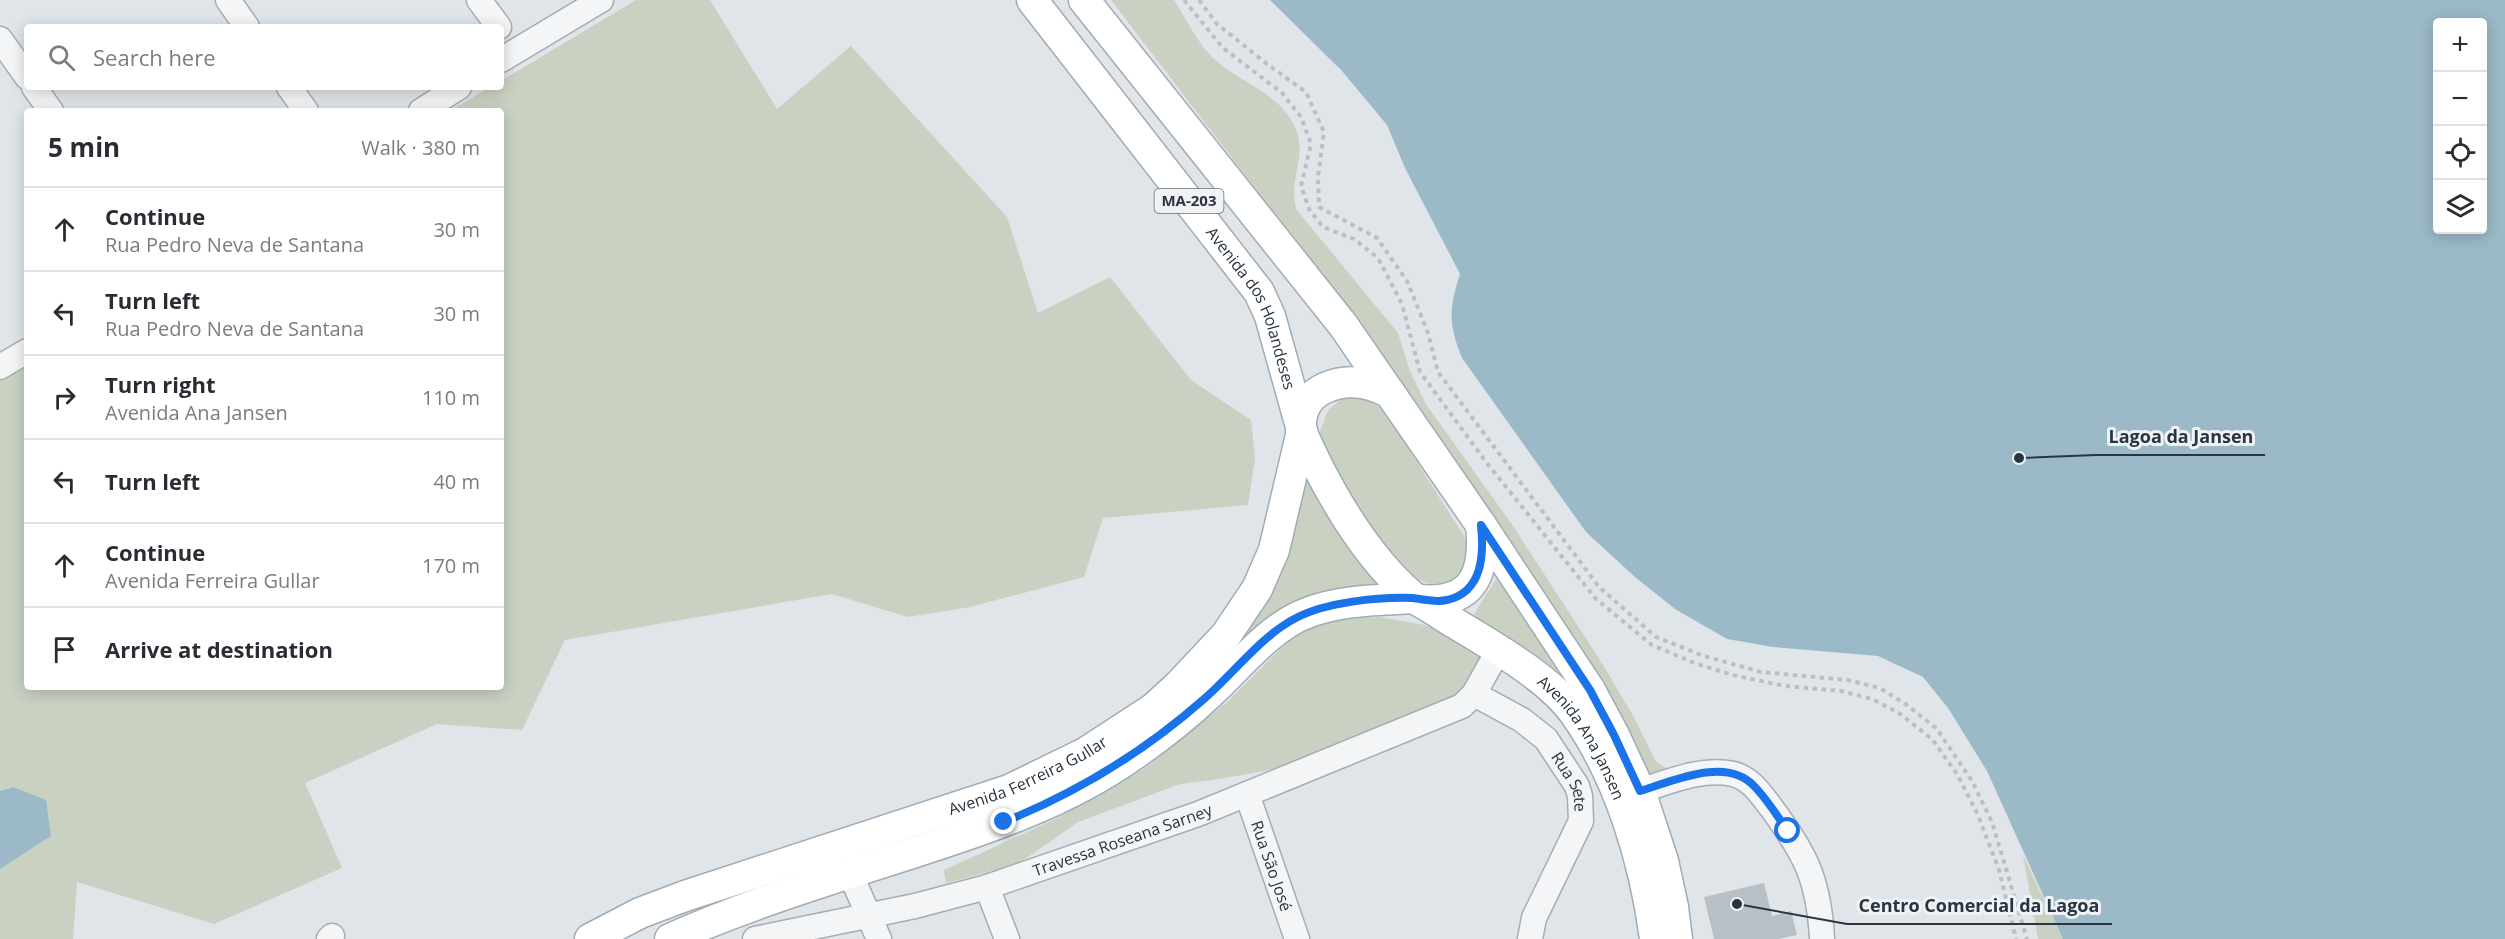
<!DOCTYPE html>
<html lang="en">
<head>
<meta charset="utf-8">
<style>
  :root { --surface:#fff; --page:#f2f2f3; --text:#2b2b33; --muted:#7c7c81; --line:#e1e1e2 }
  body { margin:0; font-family:"Open Sans",sans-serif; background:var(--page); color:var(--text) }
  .controls { position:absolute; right:18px; top:18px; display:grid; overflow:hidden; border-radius:6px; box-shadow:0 3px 15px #0003 }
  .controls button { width:54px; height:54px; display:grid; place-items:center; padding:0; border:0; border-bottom:2px solid var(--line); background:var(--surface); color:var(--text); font:30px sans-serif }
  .stop { position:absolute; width:18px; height:18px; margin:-14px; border:4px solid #1a73e8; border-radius:50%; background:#fff }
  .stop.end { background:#1a73e8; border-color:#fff; box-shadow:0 2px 6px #0008 }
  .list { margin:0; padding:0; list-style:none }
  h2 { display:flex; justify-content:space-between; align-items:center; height:78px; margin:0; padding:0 24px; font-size:26px }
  h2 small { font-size:20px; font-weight:400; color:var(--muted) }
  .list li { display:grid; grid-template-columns:39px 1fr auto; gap:18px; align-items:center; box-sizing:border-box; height:84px; padding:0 24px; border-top:2px solid var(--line) }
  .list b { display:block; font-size:22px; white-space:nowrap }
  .list p { margin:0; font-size:20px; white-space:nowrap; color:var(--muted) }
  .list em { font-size:20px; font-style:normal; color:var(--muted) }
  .icon { flex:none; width:33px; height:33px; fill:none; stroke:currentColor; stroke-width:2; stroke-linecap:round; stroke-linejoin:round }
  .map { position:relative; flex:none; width:2505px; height:939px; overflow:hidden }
  .search { position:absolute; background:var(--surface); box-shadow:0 3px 15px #0003; left:24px; top:24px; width:480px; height:66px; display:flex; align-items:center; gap:15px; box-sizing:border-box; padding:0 21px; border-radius:6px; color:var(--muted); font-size:22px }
  .panel { position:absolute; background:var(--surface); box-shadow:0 3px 15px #0003; left:24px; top:108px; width:480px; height:582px; border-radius:6px }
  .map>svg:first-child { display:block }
</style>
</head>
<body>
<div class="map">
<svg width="2505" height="939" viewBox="0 0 2505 939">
  <rect width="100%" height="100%" fill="#e0e5e9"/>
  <g fill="#c9d2c2">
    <path d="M636,0H710L777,109L851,46L1007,217L1038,313L1110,277L1191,380L1251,420L1255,458L1248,505L1103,518L1084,577L970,607L908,617L832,594L565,640L522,730L437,724L305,783L342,868L214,924L77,882L73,939H0V869L51,835L13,787L0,791V380L27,364V687H501V111H450L490,87H501V81Z"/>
    <path d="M1111,0H1174C1186,18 1197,42 1212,57C1240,84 1282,92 1297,132C1304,151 1295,171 1294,191C1294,196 1295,203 1296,209L1398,333L1410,371L1426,404L1511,523L1600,660L1634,717L1656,762L1671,771L1648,773L1365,332Z"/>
    <path d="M1344,397H1364L1384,410L1469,544V566L1460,580L1441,587L1418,580L1376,536L1343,490L1319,434L1328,410Z"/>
    <path d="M1302,469L1391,590L1249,638L1247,621Z"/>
    <path d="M1501,571L1561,661L1559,679L1471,619Z"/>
    <path d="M1379,617L1425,625L1486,656L1455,701L1302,764L1220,779L1180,784L1078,822L1018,864L946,883L944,870L1055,819L1144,769L1226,703L1278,651L1300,632L1336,619Z"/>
    <path d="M2023,855L2063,939H2038Z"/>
  </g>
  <g fill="#9cb9c7" fill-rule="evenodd">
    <path d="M1270,0H2505V939H2063L1987,771L1948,708L1923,677L1878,656L1773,647L1727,639L1675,609L1635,577L1586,532L1462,358C1448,323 1449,309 1460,274L1405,168L1387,125L1342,71ZM2438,22H2482V230H2438Z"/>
    <path d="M13,787L46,800L51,836L0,869V791Z"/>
  </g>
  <path fill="#b8bfc5" d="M1764,883L1772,916L1791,911L1797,935L1778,939H1714L1704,897Z"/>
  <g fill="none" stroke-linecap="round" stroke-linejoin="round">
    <defs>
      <g id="minor">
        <path d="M228,0L247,27"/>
        <path d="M479,0L499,27"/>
        <path d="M0,39L27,77"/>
        <path d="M501,60L601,0"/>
        <path d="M34,87L51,111"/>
        <path d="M289,87L306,111"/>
        <path d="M421,111L459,87"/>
        <path d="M0,367L27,351"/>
        <path id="s1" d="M1474,694L1522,720L1546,739L1577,786L1580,796L1581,821L1534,918L1530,939"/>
        <path d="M1640,791C1668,782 1703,767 1733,774C1750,778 1760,793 1770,806C1805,853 1819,879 1822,939"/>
        <path id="s2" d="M1247,794L1297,939"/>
        <path d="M850,873L879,939"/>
        <path d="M987,887L1007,939"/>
        <path d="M329,939L332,936"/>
        <path id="s3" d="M755,939L915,906L987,887L1198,814L1462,706L1474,694L1498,651"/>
      </g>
      <g id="major">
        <path id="s4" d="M1032,0L1259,292L1270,316L1301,427"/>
        <path d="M1084,0L1343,325L1481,525L1590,690L1614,735L1640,791L1663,861L1673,907L1677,939"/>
        <path id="s5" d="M1390,393C1370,382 1347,378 1325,388C1309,395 1300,410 1301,428C1303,439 1311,451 1315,461C1339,509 1372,562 1413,597C1421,603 1432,608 1440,614C1481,640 1547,674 1575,714C1620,778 1645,862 1655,939"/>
        <path d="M1419,600C1473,605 1486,574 1481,525"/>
        <path id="s6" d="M590,939L640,913L685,896L1009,790L1085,753L1154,708L1178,686L1226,635L1257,589L1274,550L1302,431"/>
        <path d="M670,939C748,904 829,880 909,854C987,829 1065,803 1132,756C1158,738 1184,718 1207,696C1237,669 1269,627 1307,613C1341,600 1379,600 1415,598"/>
      </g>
    </defs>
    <use href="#minor" stroke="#a5adb3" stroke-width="27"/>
    <use href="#major" stroke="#a0abb4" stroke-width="33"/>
    <g stroke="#babfc4" stroke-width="4" stroke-dasharray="4.5 4.5" stroke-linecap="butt">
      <path d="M1184,0L1223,48L1282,93L1301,117L1311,144L1301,186L1309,209L1323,227L1354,239L1378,258L1402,304L1420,372L1486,462L1596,599L1652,645L1697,664L1733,675L1785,686L1841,691L1872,699L1899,713L1932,739L1957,774L1978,815L1999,870L2016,939"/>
      <path d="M1199,0L1217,24L1267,64L1306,92L1324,132L1318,177L1319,207L1377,238L1407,281L1428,333L1438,372L1599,587L1656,637L1704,656L1761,672L1847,680L1880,688L1907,705L1937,729L1972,781L1992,822L2027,939"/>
    </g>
    <use href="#minor" stroke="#f3f5f7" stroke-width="24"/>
    <use href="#major" stroke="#fff" stroke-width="30"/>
  </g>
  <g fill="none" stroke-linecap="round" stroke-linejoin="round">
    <path stroke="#1a73e8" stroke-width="8" d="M1004,822C1078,792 1144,752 1204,699C1233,674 1262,635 1296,618C1326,602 1378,597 1412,598C1424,599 1435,603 1447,600C1483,592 1484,554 1481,525L1590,690L1614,735L1640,791C1673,781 1726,756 1754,786C1767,799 1777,816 1788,831"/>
  </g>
  <g text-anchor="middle" stroke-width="6" stroke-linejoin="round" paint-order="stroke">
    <rect fill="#f0f3f6" stroke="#656e77" stroke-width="1.5" x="1154.5" y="189" width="69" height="24" rx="4.5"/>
    <g font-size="15" font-weight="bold" fill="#293540">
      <text x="1189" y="206">MA-203</text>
    </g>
    <g font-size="16" fill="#293540" stroke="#f0f3f6">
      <text dy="6" stroke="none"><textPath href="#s4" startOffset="381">Avenida dos Holandeses</textPath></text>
      <text dy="6" stroke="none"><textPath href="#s5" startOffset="546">Avenida Ana Jansen</textPath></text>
      <text dy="6" stroke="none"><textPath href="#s6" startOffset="468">Avenida Ferreira Gullar</textPath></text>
      <text dy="6" stroke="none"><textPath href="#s1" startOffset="135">Rua Sete</textPath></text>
      <text dy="6" stroke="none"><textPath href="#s3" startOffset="381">Travessa Roseana Sarney</textPath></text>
      <text dy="6" stroke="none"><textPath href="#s2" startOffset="76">Rua São José</textPath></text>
    </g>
  </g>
  <path fill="none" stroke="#293540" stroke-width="2" d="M2019 458L2096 455H2265M1737 904L1847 924H2112"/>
  <g fill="#293540" stroke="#f0f3f6" stroke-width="2">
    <circle cx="2019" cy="458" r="6"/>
    <circle cx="1737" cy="904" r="6"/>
  </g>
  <g font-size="18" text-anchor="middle" font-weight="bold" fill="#293540" stroke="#f0f3f6" stroke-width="6" stroke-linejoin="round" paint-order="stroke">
    <text x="2181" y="443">Lagoa da Jansen</text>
    <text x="1979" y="912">Centro Comercial da Lagoa</text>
  </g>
</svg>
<div class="controls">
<button>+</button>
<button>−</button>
<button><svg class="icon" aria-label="locate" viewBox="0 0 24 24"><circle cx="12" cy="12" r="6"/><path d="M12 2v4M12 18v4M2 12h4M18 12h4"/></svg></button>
<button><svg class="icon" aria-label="layers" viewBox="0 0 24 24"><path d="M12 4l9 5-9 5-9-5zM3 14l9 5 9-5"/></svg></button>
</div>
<div class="stop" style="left:1788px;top:831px"></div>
<div class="stop end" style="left:1004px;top:822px"></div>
<div class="search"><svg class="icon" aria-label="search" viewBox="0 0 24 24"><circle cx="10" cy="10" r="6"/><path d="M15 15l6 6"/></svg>Search here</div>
<section class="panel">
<h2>5 min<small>Walk · 380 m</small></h2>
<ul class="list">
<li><svg class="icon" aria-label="ahead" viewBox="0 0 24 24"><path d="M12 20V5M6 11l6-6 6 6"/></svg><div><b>Continue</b><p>Rua Pedro Neva de Santana</p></div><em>30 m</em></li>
<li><svg class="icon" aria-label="left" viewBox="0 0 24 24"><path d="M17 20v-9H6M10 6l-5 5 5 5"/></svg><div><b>Turn left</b><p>Rua Pedro Neva de Santana</p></div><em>30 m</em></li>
<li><svg class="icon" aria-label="right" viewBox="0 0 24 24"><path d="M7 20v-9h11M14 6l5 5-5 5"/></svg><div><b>Turn right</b><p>Avenida Ana Jansen</p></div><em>110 m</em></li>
<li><svg class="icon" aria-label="left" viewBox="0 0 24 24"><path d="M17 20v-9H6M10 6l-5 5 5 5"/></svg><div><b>Turn left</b></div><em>40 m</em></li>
<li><svg class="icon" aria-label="ahead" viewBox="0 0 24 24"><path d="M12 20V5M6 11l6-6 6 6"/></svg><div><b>Continue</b><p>Avenida Ferreira Gullar</p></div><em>170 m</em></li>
<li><svg class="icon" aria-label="arrive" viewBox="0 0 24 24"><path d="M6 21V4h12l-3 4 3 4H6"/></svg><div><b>Arrive at destination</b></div></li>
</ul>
</section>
</div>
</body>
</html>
